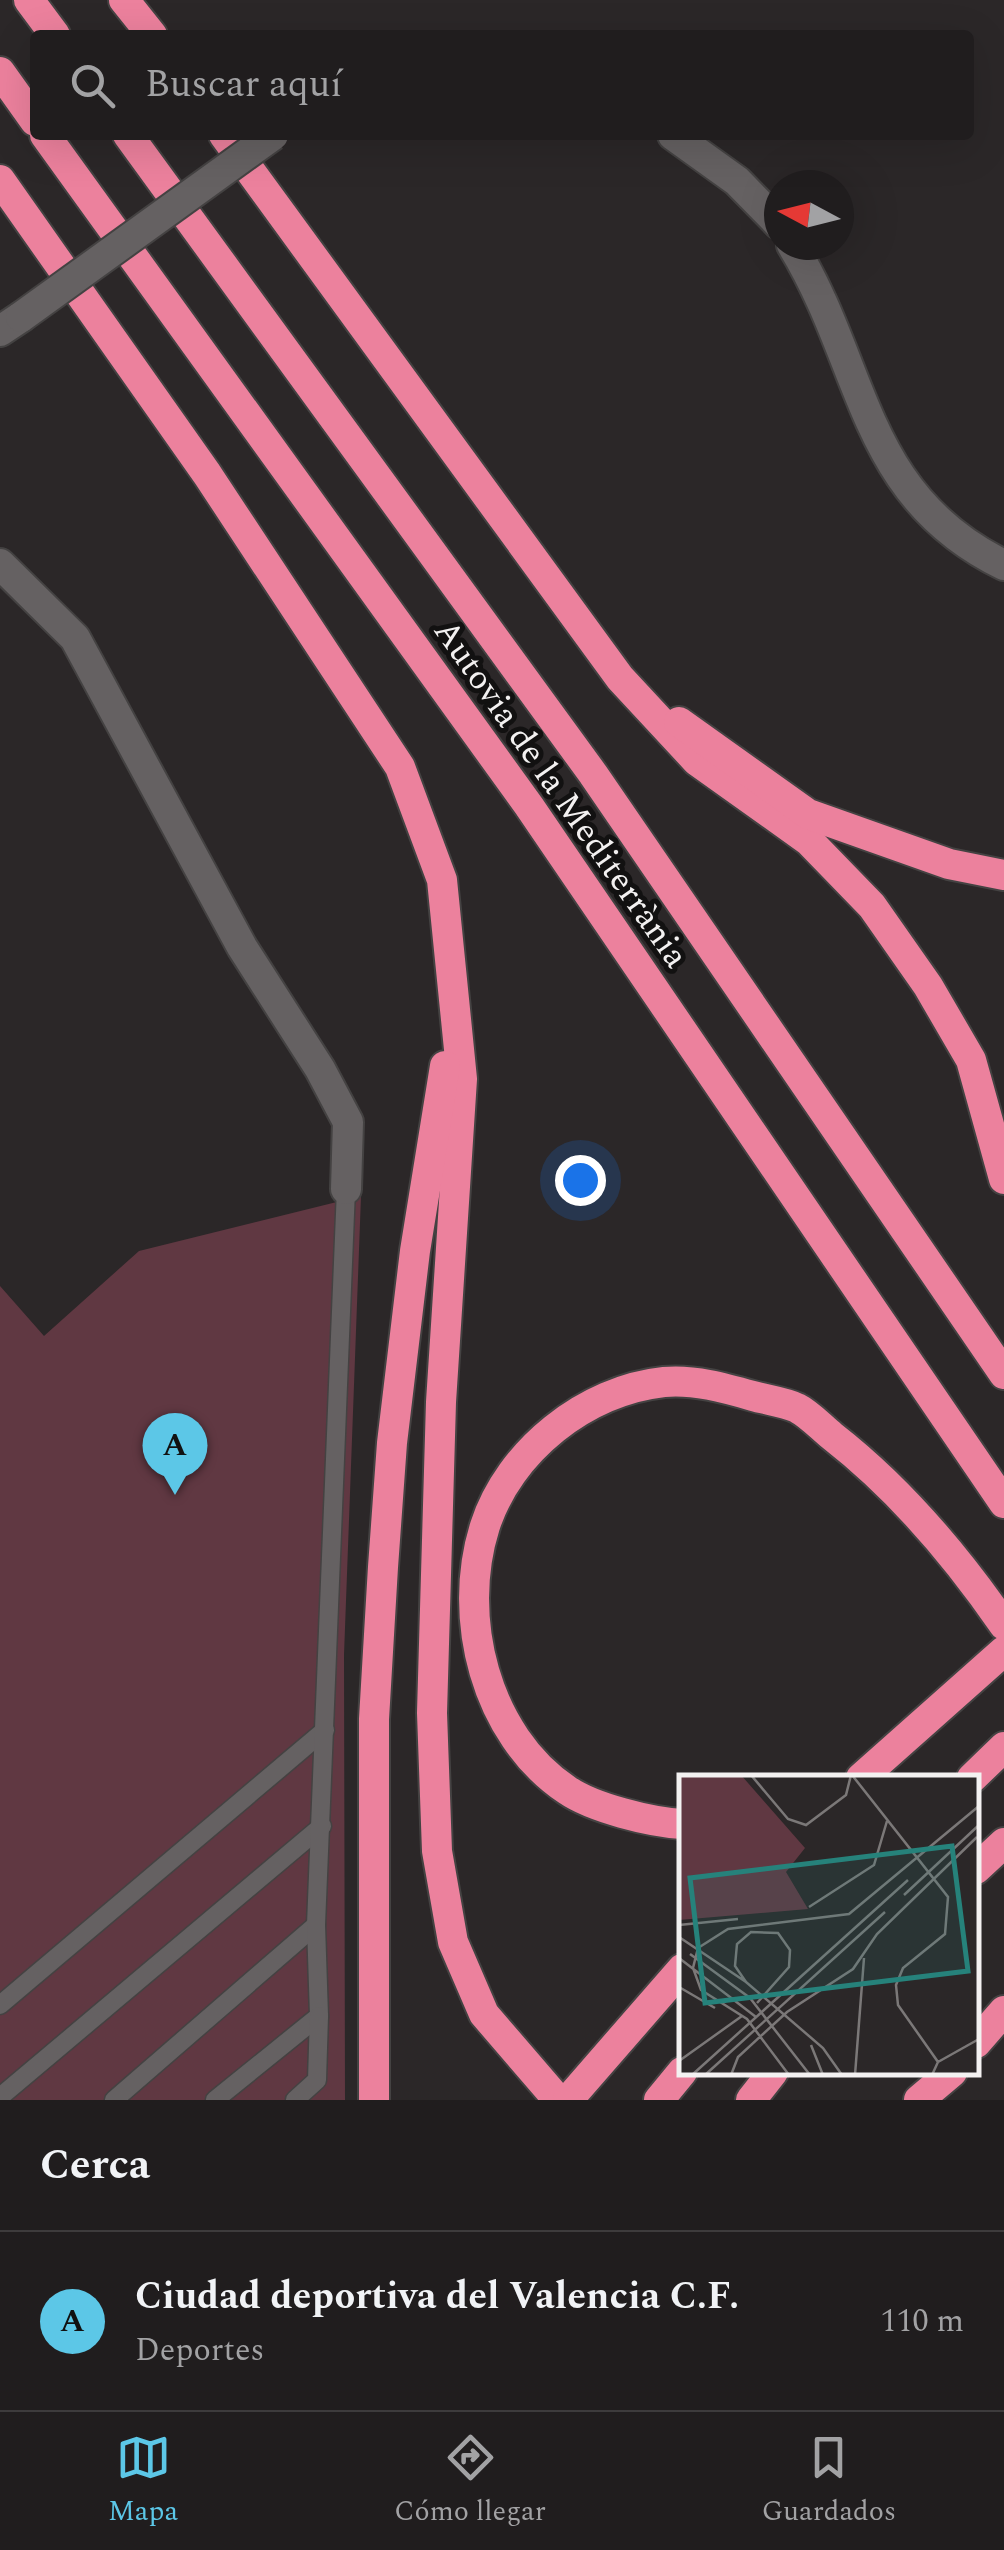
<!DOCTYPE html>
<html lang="es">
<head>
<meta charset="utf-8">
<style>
  :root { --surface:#201d1e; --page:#282627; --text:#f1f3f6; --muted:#a2a2a4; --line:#3d3b3c; --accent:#5cc7e7 }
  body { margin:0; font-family:Spectral,serif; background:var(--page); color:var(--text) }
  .compass { position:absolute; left:764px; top:170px; width:90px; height:90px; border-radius:50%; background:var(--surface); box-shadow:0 10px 40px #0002; rotate:277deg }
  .you { position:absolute; left:580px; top:1180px; width:35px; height:35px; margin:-25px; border:8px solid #fff; border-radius:50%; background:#1a73e8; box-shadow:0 0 0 15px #1a73e833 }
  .badge { display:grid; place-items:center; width:65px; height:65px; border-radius:50%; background:var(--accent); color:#111; font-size:32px; font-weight:700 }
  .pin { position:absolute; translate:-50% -82px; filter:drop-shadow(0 2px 5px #0008) }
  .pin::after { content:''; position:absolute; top:52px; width:35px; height:30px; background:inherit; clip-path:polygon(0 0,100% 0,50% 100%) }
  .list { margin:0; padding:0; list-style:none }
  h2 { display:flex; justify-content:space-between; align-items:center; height:130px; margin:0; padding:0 40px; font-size:42px }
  h2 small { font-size:32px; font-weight:400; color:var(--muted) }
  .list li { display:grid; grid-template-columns:65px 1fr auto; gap:30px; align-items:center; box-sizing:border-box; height:180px; padding:0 40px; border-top:2px solid var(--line) }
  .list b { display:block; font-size:38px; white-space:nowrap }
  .list p { margin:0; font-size:32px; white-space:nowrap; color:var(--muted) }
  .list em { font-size:32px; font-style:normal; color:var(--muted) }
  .icon { flex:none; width:55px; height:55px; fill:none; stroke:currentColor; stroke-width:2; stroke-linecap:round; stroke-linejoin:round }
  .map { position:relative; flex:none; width:1004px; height:2100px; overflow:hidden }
  .search { position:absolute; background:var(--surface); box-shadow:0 10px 40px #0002; left:30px; right:30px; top:30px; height:110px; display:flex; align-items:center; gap:25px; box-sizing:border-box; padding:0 35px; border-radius:10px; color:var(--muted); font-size:38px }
  .sheet { height:310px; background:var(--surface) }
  nav { display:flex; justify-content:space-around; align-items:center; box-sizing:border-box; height:140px; border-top:2px solid var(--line); background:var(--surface); font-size:28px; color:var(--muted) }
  nav a { display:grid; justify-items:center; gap:5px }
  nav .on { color:var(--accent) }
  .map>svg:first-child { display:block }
</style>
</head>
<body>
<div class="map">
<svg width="1004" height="2100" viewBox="0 0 1004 2100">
  <rect width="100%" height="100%" fill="#2b2728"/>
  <path fill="#603842" d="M361,1196L344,1655L345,2100H0V1286L44,1336L139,1251Z"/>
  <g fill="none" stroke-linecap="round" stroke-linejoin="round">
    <defs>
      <g id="lane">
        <path d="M0,2005L325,1730"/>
        <path d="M0,2097L322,1826"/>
        <path d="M114,2100L316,1925"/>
        <path d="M215,2100L319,2016L316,1925L346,1189"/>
        <path d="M295,2100L317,2080L319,2016"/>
      </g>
      <g id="street">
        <path d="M673,135L737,181L779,224"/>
        <path d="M792,245C866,365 860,495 1004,565"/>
        <path d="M0,331L21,317"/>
        <path d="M0,564L75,638L242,947L320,1069L348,1122L346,1189"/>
      </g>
      <g id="highway">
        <path d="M29,0L55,35"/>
        <path d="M124,0L152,35"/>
        <path d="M0,72L35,121"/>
        <path d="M45,135L529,806L1004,1503"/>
        <path d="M128,135L593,774L1004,1374"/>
        <path d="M224,135L620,678L697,761L809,841L872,906L928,986L971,1060L1004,1179"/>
        <path d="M0,180L207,474L400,767L442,880L462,1079L441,1402L432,1713L437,1851L453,1942L484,2014L558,2100"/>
        <path d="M679,722L808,814L949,864L1004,875"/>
        <path d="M861,1778L1004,1651"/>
        <path d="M972,1778L1004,1747"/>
        <path d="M682,1824C650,1822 593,1808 567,1790C485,1735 456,1617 485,1526C509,1451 586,1390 664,1382C693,1379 725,1388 753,1396C767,1400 784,1402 797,1408C809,1414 821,1427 832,1436C900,1489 955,1554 1004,1625"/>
        <path d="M976,1869L1004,1843"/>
        <path d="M976,2043L1004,2011"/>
        <path d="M374,2100V1719L383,1567L392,1443L415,1251L445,1066"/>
        <path d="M568,2100L682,1969"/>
        <path d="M659,2100L682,2072"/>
        <path d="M751,2100L773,2072"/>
        <path d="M919,2100L952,2072"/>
      </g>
    </defs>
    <use href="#lane" stroke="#444242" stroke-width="21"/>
    <use href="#street" stroke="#444242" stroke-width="34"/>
    <use href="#highway" stroke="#444242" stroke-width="34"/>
    <use href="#lane" stroke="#656162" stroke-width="18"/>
    <use href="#street" stroke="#656162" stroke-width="30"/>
    <use href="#highway" stroke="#ec819d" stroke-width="30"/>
    <defs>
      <path id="street-bridge" d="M21,317L273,135"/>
    </defs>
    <use href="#street-bridge" stroke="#444242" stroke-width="34" stroke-linecap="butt"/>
    <use href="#street-bridge" stroke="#656162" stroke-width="30"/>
  </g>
  <g text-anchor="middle" stroke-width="10" stroke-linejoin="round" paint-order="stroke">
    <g font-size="35" fill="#f3f1f1" stroke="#121111">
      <text transform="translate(562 793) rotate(55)" y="12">Autovia de la Mediterrània</text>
    </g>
  </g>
  <g transform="translate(679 1775)">
    <rect width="300" height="300" fill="#2b2728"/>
    <path d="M0,0H62L126,73L107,97L129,134L0,145Z" fill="#603842"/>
    <path fill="none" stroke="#7b7878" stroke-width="2.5" d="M72,0L109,44L127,50L167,20L172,0M173,0L269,122L266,159L224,193L217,210L219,230L259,287L253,300M225,120L300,50M130,132L195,90L208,46M0,150L59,144M0,162L67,207L144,273L163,300M11,179L71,223L131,300M0,183L77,242M67,207L56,191L58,169L72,157L99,158L111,175L110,192L78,228M0,212L36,233M132,270L144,300M0,286L63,241M259,287L300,264M13,300L229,105M26,300L206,137M52,300L59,282L108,237L174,194L198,159L298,62M110,300L68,244L22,215L14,193L19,173L49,154L170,139L300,31M176,300L185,183"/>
    <path fill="#26827b" fill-opacity="0.15" stroke="#26827b" stroke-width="5" d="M273,71L289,196L26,228L11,103Z"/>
    <rect width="300" height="300" fill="none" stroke="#f3f1f1" stroke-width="5"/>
  </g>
</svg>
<svg class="compass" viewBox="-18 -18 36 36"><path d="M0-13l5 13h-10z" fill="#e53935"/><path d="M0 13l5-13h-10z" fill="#a2a2a4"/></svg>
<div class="you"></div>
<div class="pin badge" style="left:175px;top:1495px">A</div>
<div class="search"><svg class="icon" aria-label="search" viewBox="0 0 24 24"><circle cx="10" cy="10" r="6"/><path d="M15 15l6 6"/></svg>Buscar aquí</div>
</div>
<section class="sheet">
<h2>Cerca<small></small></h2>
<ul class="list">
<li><span class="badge">A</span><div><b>Ciudad deportiva del Valencia C.F.</b><p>Deportes</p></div><em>110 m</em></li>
</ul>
</section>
<nav>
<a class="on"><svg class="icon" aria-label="map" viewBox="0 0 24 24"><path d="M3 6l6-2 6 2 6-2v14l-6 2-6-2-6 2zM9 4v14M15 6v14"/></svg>Mapa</a>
<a><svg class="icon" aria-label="directions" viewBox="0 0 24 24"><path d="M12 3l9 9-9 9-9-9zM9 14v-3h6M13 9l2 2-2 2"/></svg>Cómo llegar</a>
<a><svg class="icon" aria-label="saved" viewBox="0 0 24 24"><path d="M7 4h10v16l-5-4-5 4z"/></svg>Guardados</a>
</nav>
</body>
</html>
